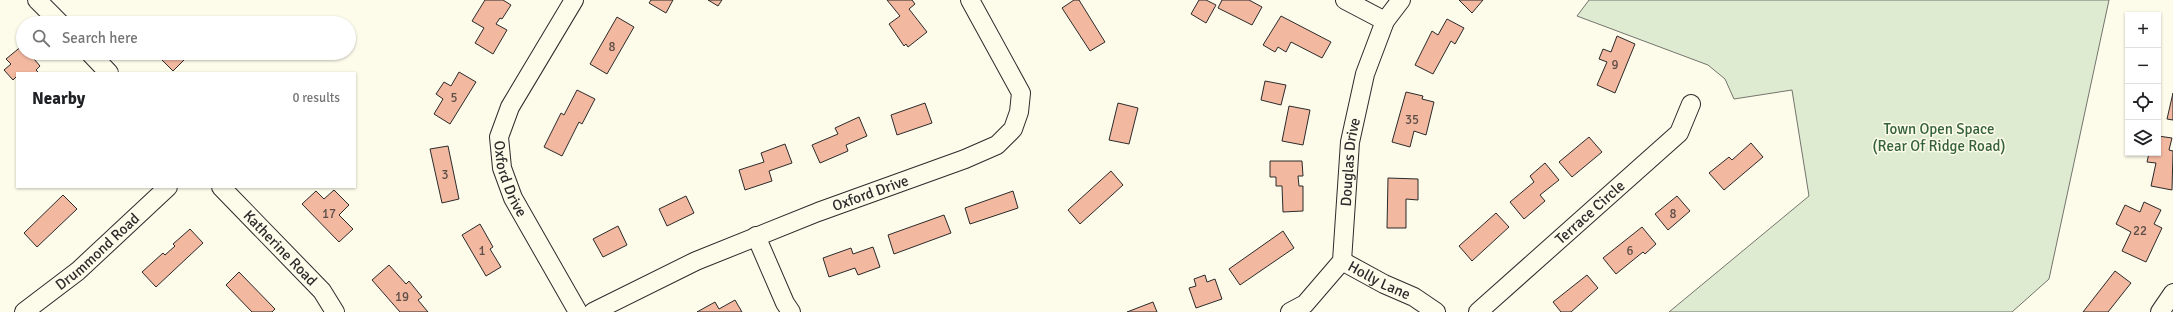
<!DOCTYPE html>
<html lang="en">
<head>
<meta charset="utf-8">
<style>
  :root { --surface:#fff; --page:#f6f6f6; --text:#202124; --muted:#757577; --line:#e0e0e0 }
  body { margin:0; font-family:Signika,sans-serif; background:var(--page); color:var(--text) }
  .controls { position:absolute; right:12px; top:12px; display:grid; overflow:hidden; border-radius:0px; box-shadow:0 1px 3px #0004 }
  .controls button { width:36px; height:36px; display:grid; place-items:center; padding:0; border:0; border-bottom:1px solid var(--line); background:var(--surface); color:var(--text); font:20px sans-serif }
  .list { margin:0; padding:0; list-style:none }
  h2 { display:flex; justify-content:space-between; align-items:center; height:52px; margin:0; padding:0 16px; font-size:17px }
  h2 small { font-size:13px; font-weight:400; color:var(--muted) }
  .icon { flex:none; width:22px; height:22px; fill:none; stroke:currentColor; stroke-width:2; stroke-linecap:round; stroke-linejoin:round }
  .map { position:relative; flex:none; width:2173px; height:312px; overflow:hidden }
  .search { position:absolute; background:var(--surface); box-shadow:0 1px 3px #0004; left:16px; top:16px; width:340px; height:44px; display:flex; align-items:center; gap:10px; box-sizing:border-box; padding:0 14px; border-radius:22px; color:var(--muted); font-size:15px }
  .panel { position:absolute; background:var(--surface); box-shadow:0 1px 3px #0004; left:16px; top:72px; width:340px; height:116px; border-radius:0px }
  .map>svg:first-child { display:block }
</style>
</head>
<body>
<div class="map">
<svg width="2173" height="312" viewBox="0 0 2173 312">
  <rect width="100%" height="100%" fill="#fdfbea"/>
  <path fill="#deebd1" stroke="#74746e" d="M1589,0H2109L2049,279L2012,312H1669L1809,196L1792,90L1734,99L1725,79L1708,65L1577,16Z"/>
  <g fill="#f2b8a0" stroke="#2b2b2b">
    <path d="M485,0H503L511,5L502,19L500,18L496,24L507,30L493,54L475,43L484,28L472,21Z"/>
    <path d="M651,0H673L666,13L649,3Z"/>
    <path d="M708,0H722L718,6Z"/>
    <path d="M887,0H912L915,4L909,9L927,32L908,47L906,44L904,46L889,24L900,16Z"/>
    <path d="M1074,0H1079L1105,42L1090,51L1062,8Z"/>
    <path d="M1199,0H1206L1216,5L1206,23L1191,14Z"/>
    <path d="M1222,0H1249L1262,7L1252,25L1218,8Z"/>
    <path d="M1459,0H1483L1472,13Z"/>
    <path d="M1281,16L1331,42L1322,58L1291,42L1286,52L1278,47L1275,52L1263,45Z"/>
    <path d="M617,17L634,27L607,74L590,64Z"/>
    <path d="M1447,19L1464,28L1455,44L1451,41L1433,74L1415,65L1432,31L1438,35Z"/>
    <path d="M1617,36L1635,44L1615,93L1597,85L1607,62L1599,59L1603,49L1611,52Z"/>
    <path d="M23,45V53H29L40,66L36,70L39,73H17V76L13,80L4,70L11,64L6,59Z"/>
    <path d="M155,53H182L186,58L173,71Z"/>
    <path d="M459,72L476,82L450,124L434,114L443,99L436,94L444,82L451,86Z"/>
    <path d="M1265,81L1286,85L1281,105L1261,100Z"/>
    <path d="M577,90L595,99L582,124L579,122L562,156L544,147L561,113L564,115Z"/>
    <path d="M1406,92L1423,96L1422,99L1434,102L1426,135L1414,131L1410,147L1392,142Z"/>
    <path d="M2173,93V120L2167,119Z"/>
    <path d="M925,103L932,123L897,135L891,115Z"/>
    <path d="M1118,103L1138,108L1129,144L1109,140Z"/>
    <path d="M1289,106L1310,110L1303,145L1282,141Z"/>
    <path d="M859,117L867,136L846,145L848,151L820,163L812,145L838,134L835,128Z"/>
    <path d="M2158,136L2172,138L2169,150L2173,151L2172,190L2151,186L2156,163L2147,162L2149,153H2158Z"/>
    <path d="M1589,137L1602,152L1572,177L1559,162Z"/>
    <path d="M1751,143L1763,157L1724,190L1709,173L1729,157L1732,160Z"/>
    <path d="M785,144L792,163L769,171L772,181L745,190L739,170L764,162L761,153Z"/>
    <path d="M448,146L459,199L442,203L430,149Z"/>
    <path d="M1270,161H1302L1303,176H1298L1299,186H1303V211L1283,212L1282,186H1276V177H1270Z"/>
    <path d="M1545,163L1559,180L1540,195L1545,201L1524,219L1510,202L1534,182L1530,176Z"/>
    <path d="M1111,171L1123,185L1080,224L1068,210Z"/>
    <path d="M1388,178L1418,179V200L1406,199V228H1387Z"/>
    <path d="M334,190L349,205L339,215L353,229L339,242L302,204L316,191L324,199Z"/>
    <path d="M1013,191L1018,208L970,224L965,208Z"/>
    <path d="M63,195L77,209L37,247L24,233Z"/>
    <path d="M686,196L694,213L667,226L659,209Z"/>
    <path d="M1677,196L1690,211L1668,230L1655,214Z"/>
    <path d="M2144,202L2161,210L2154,224L2162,228L2146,262L2122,251L2131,232L2116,224L2125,205L2140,212Z"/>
    <path d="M1496,213L1509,227L1472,261L1459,246Z"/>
    <path d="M944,215L951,233L894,254L888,235Z"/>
    <path d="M480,224L493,247L490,249L501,267L486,276L462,235Z"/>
    <path d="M618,226L627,245L603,257L593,239Z"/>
    <path d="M1642,227L1656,244L1645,254L1643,252L1616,274L1603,258Z"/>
    <path d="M190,229L203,243L156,287L142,272L163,253L165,255L175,246L173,244Z"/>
    <path d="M1283,231L1294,248L1240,285L1229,269Z"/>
    <path d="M873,247L880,267L858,275L855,268L829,277L823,258L851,248L853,254Z"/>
    <path d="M389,265L406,284L409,281L422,297L418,300L428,312H400L372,280Z"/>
    <path d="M2115,271L2131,283L2108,312H2083Z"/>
    <path d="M239,272L275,309L272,312H252L226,285Z"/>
    <path d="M1205,275L1207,282L1215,279L1222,299L1196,308L1189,288L1196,286L1194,279Z"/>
    <path d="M1587,275L1598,288L1571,312H1561L1553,302Z"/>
    <path d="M735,300L742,312H697L715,302L719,309Z"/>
    <path d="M1153,302L1157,312H1127Z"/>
  </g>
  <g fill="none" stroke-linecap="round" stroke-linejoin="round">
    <defs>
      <g id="minor">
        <path d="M37,0L60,23"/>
        <path id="s1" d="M574,0L510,107L499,137L502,168L513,198L578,312"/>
        <path d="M1345,0L1385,21"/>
        <path d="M90,53L109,73"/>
        <path id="s2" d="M221,187L322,291L335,312"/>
        <path d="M756,236L785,303L791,312"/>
        <path id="s3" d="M1342,261L1384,284L1414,297L1436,312"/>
        <path id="s4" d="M24,312L78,271L168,187"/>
        <path id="s5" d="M593,312L696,261L818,212L965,159L997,145L1013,129L1019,112L1021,93L970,0"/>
        <path id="s6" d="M1290,312L1305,304L1342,261L1350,142L1365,74L1385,21L1401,0"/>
        <path id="s7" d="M1478,312L1679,133L1691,104"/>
        <path d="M2160,312L2173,293"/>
      </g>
    </defs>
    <use href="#minor" stroke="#2b2b2b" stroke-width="20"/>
    <use href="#minor" stroke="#fdfbea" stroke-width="18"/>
  </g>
  <g text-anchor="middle" stroke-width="3" stroke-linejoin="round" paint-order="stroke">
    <g font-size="13" fill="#5d4e48">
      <text x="612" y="51">8</text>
      <text x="1615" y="69">9</text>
      <text x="454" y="102">5</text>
      <text x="1412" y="124">35</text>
      <text x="445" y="179">3</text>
      <text x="329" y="218">17</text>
      <text x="1673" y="218">8</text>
      <text x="2140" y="235">22</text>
      <text x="482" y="255">1</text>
      <text x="1630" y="255">6</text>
      <text x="402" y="301">19</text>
    </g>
    <g font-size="15" fill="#34623c" stroke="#fdfbea">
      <text x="1939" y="134">Town Open Space<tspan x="1939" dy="17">(Rear Of Ridge Road)</tspan></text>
    </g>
    <g font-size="15" fill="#2b2b2b" stroke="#fdfbea">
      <text dy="5" stroke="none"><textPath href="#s6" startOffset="173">Douglas Drive</textPath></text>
      <text dy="5" stroke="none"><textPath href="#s1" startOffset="200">Oxford Drive</textPath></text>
      <text dy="5" stroke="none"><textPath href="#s5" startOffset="302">Oxford Drive</textPath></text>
      <text dy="5" stroke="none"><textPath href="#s7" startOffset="150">Terrace Circle</textPath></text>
      <text dy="5" stroke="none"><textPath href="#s2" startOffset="85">Katherine Road</textPath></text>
      <text dy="5" stroke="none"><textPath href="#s4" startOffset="95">Drummond Road</textPath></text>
      <text dy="5" stroke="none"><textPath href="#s3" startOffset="42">Holly Lane</textPath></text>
    </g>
  </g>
</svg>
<div class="controls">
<button>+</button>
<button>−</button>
<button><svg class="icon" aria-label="locate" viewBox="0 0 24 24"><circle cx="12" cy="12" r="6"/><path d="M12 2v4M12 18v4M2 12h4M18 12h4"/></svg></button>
<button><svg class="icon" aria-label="layers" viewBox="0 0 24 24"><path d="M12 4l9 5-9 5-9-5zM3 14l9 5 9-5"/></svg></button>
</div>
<div class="search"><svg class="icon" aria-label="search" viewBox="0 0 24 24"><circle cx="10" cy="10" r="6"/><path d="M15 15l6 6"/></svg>Search here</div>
<section class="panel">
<h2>Nearby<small>0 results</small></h2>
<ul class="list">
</ul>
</section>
</div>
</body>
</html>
